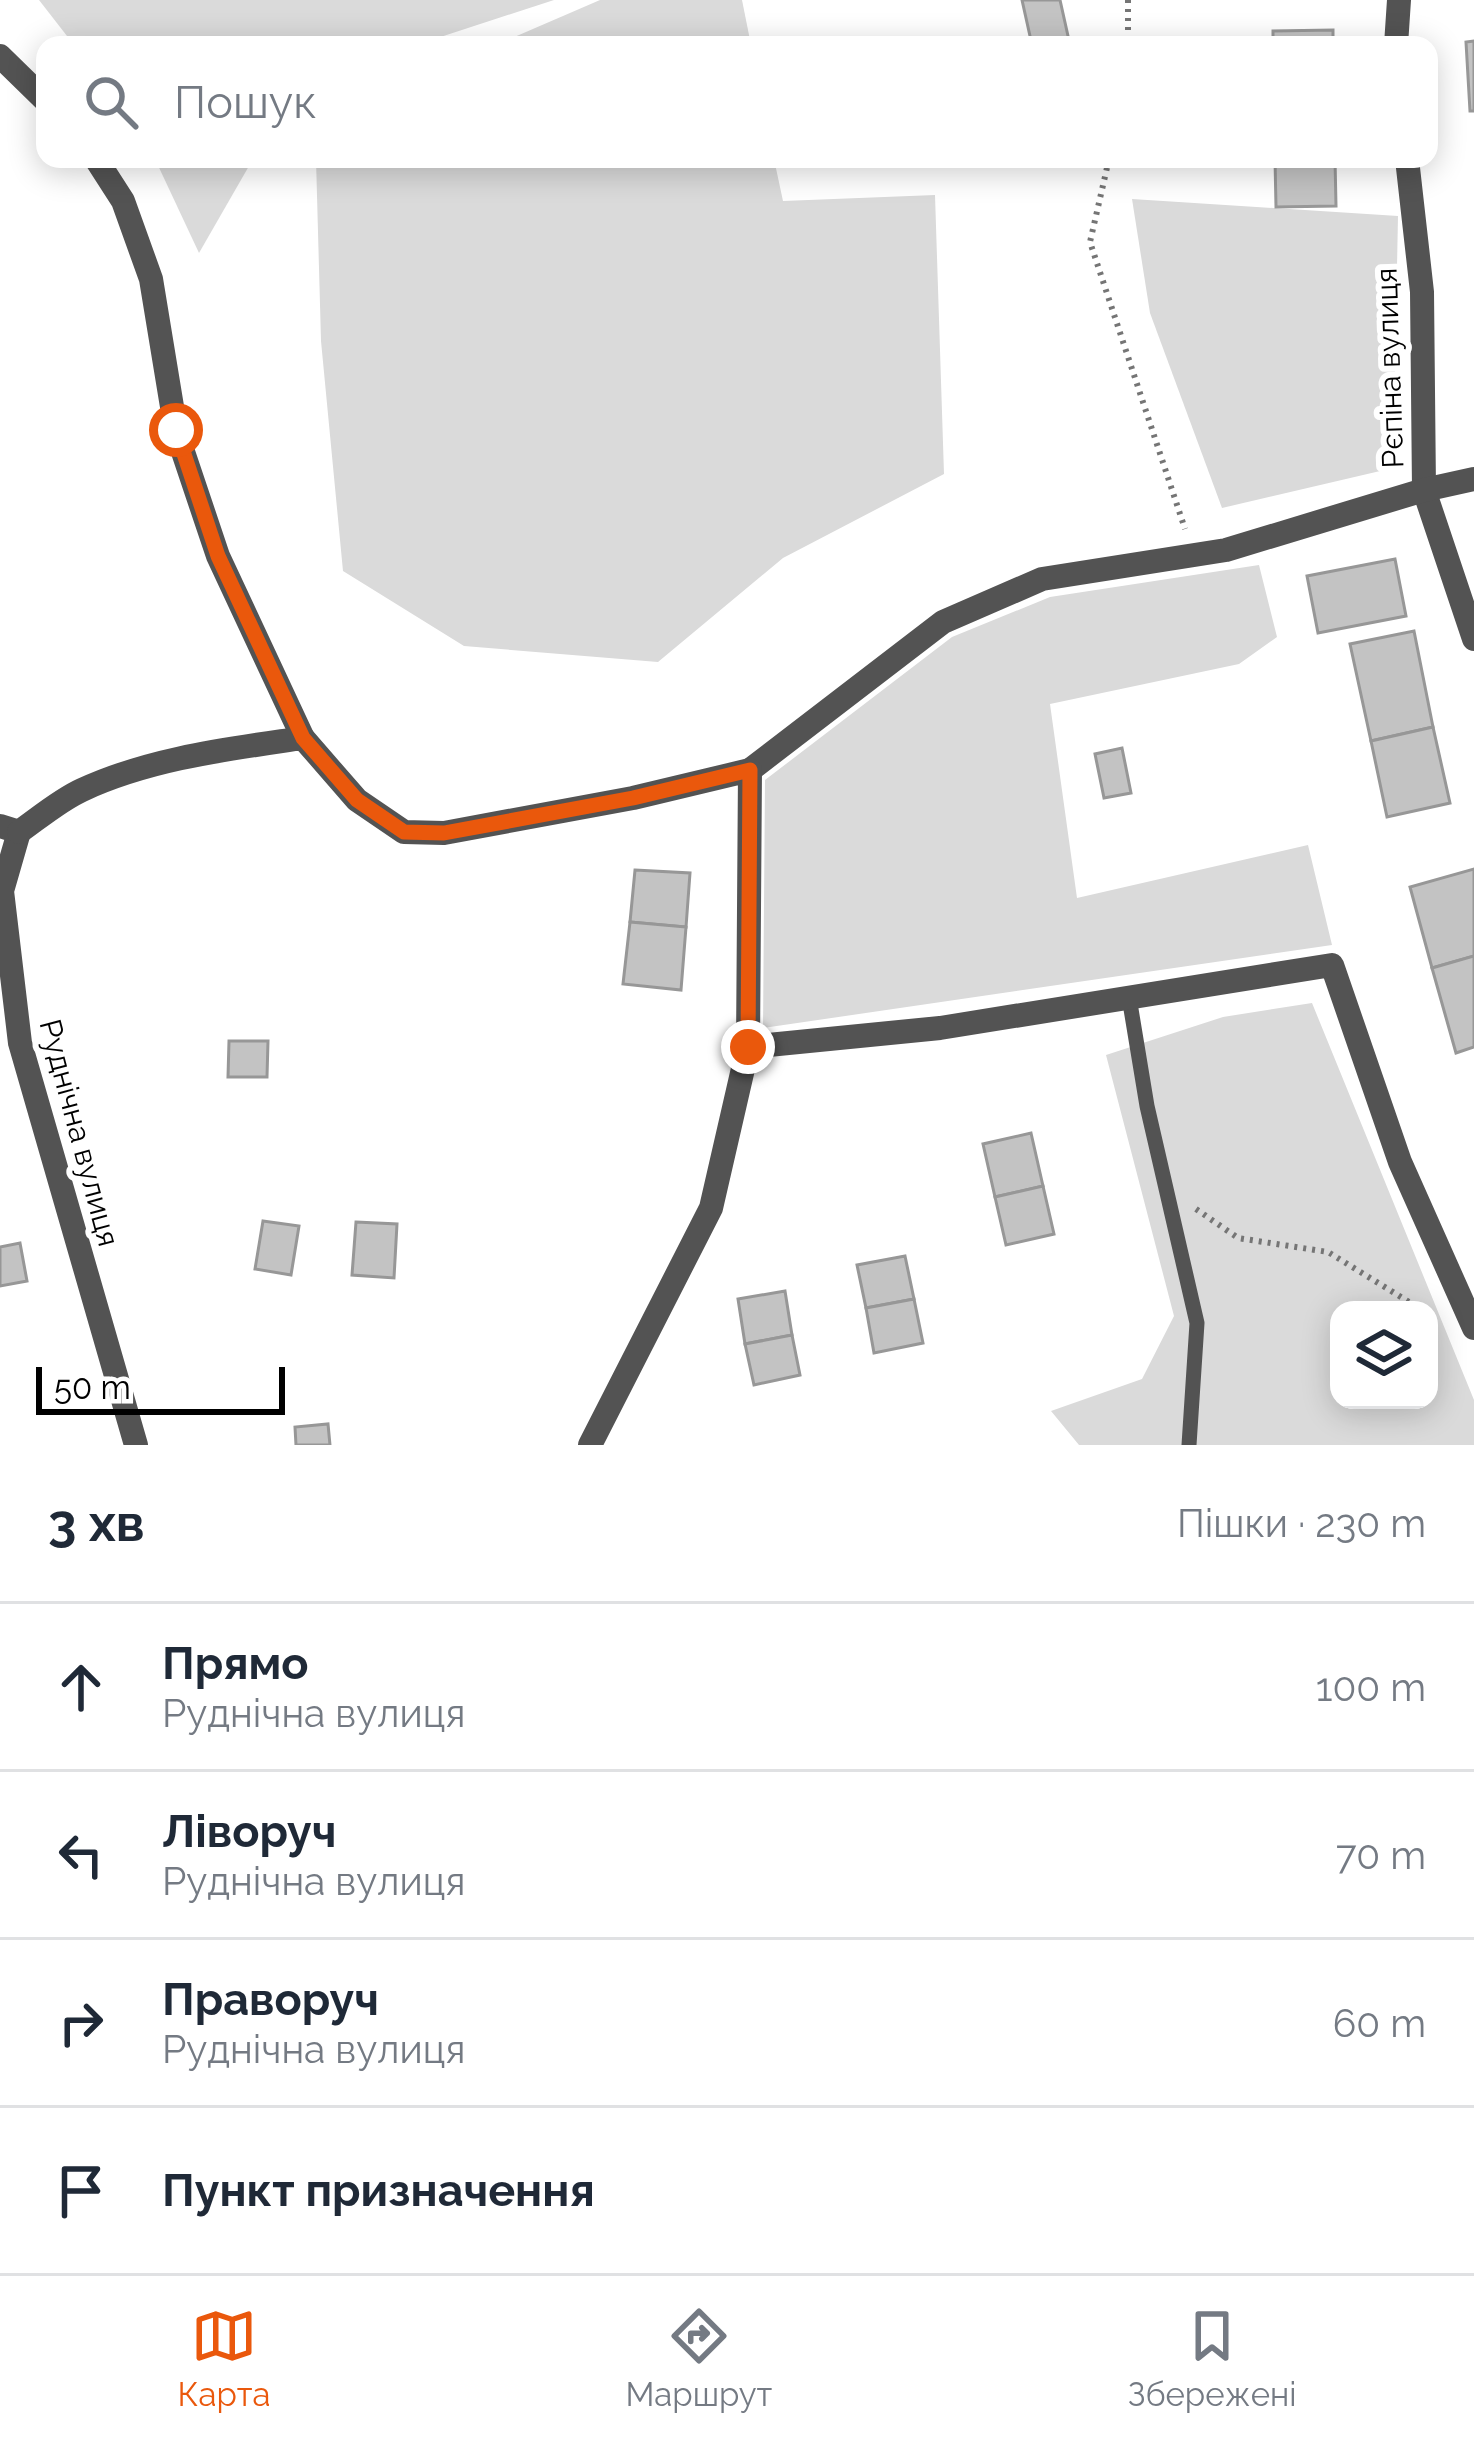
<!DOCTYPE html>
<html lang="uk">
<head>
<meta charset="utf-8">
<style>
  :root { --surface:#fff; --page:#f2f2f3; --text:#1f2937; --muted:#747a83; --line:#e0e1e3; --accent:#ea580c }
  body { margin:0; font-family:Raleway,sans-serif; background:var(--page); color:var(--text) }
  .controls { position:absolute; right:36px; bottom:36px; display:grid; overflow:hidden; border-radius:24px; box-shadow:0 6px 30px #0003 }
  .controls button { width:108px; height:108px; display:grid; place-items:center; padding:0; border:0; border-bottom:3px solid var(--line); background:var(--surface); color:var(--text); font:60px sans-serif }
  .scale { position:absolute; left:36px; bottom:30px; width:249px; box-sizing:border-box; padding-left:12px; border:6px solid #000; border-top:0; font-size:33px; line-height:42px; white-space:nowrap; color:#000; -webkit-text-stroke:9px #fff; paint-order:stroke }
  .stop { position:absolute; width:36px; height:36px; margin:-27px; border:9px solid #ea580c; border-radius:50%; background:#fff }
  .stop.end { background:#ea580c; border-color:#fff; box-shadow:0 3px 12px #0008 }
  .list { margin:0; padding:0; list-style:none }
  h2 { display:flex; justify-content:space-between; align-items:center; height:156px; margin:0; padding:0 48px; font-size:51px }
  h2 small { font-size:39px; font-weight:400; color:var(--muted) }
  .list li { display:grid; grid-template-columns:78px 1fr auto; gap:36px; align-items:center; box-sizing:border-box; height:168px; padding:0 48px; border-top:3px solid var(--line) }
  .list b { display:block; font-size:45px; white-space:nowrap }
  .list p { margin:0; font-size:39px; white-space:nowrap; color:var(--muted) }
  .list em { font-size:39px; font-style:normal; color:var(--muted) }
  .icon { flex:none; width:66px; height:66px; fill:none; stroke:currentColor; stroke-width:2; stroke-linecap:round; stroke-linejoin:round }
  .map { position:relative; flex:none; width:1474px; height:1445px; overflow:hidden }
  .search { position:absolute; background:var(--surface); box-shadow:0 6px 30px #0003; left:36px; right:36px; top:36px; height:132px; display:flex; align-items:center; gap:30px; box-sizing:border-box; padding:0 42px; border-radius:24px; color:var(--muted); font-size:45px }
  .sheet { height:828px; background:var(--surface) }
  nav { display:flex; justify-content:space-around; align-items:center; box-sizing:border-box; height:168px; border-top:3px solid var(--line); background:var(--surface); font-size:33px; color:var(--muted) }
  nav a { display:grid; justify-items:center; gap:6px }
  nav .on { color:var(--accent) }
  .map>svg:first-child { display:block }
</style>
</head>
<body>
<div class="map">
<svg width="1474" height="1445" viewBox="0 0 1474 1445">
  <rect width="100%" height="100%" fill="#fff"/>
  <g fill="#dadada" fill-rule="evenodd">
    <path d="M39,0H554L416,45H74Z"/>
    <path d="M600,0H742L751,45H496Z"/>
    <path d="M155,159H253L199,253Z"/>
    <path d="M316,159H774L783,201L935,195L944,474L783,558L658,662L464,646L343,571L321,341Z"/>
    <path d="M1132,199L1398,216L1393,468L1222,508L1150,313Z"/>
    <path d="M1259,565L1277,637L1239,664L1050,704L1077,898L1308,845L1332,945L763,1028L765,780L952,637L1050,597Z"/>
    <path d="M1312,1003L1474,1400V1445H1079L1051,1411L1142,1379L1174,1316L1106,1055L1223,1017ZM1339,1310H1429V1400H1339Z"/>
  </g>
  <g fill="#c3c3c3" stroke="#979797" stroke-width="3">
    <path d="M1022,0H1060L1070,45H1032Z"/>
    <path d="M1333,30V45H1273V31Z"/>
    <path d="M1474,41V111H1470L1466,42Z"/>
    <path d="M1275,159H1335L1336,206L1276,207Z"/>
    <path d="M1395,559L1406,616L1318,633L1307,576Z"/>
    <path d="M1414,631L1433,727L1371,741L1350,644Z"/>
    <path d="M1433,727L1450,803L1387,817L1371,741Z"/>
    <path d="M1122,748L1131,793L1104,798L1095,754Z"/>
    <path d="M1474,869V956L1432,968L1410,887Z"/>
    <path d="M635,870L690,873L686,927L630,922Z"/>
    <path d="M630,922L686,927L681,990L623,984Z"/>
    <path d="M1474,956V1047L1456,1053L1432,968Z"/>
    <path d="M229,1041H268L267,1077H228Z"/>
    <path d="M1031,1133L1043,1186L995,1197L983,1144Z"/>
    <path d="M1043,1186L1054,1234L1006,1245L995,1197Z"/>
    <path d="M263,1221L299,1226L291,1275L255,1269Z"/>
    <path d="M356,1222L397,1224L394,1278L352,1275Z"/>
    <path d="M20,1243L27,1281L0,1286V1247Z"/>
    <path d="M905,1256L914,1299L866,1308L857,1265Z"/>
    <path d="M785,1291L792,1335L745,1344L738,1299Z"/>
    <path d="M914,1299L923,1343L874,1353L866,1308Z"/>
    <path d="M792,1335L800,1375L754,1385L745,1344Z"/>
    <path d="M328,1424L330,1445H296L295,1427Z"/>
  </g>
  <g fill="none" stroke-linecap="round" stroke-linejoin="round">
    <g stroke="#757575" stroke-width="6" stroke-dasharray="3 6" stroke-linecap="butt">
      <path d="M1128,0V45"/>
      <path d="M1109,159L1090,242L1185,529"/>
      <path d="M1196,1209L1238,1238L1328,1252L1422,1310"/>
    </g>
    <path stroke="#535353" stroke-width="15" d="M1129,997L1147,1106L1197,1323L1189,1445"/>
    <g stroke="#535353" stroke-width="24">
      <path d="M1396,45L1399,0"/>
      <path d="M0,56L45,100"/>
      <path d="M96,159L123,201L151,279L176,431L218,556L303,738"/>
      <path d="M1407,159L1422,292L1424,490L1474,639"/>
      <path d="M750,770L943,622L1042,579L1226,550L1424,490L1474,479"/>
      <path d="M0,826L19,832L2,891L20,1043L136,1445"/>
      <path d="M19,832C39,818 60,800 82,790C151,758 229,749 303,738L357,800L404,832L444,833L633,798L750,770L748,1047L711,1208L590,1445"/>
      <path d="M748,1047L940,1028L1332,965L1400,1162L1474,1328"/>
    </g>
  </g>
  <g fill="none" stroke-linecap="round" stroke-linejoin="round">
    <path stroke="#ea580c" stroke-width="15" d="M176,430L218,556L303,738L357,800L404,832L444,833L633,798L750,770L748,1047"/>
  </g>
  <g text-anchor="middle" stroke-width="12" stroke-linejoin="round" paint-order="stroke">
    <g font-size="30" fill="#000" stroke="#fff">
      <text transform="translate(1390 368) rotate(-92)" y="10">Рєпіна вулиця</text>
      <text transform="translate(79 1133) rotate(75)" y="10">Руднічна вулиця</text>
    </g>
  </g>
</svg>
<div class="controls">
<button><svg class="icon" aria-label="layers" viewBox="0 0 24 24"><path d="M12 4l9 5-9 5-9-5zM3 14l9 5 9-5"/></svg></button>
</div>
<div class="scale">50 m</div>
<div class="stop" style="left:176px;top:430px"></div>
<div class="stop end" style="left:748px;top:1047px"></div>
<div class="search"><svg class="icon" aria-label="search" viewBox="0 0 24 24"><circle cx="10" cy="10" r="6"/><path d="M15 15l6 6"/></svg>Пошук</div>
</div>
<section class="sheet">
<h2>3 хв<small>Пішки · 230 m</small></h2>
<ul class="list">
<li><svg class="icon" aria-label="ahead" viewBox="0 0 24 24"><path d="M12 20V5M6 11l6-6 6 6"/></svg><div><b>Прямо</b><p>Руднічна вулиця</p></div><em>100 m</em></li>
<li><svg class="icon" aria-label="left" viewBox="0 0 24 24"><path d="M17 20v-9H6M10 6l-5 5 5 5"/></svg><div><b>Ліворуч</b><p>Руднічна вулиця</p></div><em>70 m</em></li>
<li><svg class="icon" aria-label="right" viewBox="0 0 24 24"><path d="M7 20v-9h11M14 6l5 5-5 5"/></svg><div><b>Праворуч</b><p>Руднічна вулиця</p></div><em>60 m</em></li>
<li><svg class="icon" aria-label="arrive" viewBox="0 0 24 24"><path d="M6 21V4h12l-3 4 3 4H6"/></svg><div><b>Пункт призначення</b></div></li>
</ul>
</section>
<nav>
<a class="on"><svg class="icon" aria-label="map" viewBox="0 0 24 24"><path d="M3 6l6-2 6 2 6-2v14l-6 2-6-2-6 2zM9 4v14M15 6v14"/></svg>Карта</a>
<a><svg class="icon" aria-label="directions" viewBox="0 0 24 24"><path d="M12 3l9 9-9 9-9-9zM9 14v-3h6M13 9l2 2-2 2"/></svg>Маршрут</a>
<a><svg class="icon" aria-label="saved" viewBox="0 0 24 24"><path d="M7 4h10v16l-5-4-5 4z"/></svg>Збережені</a>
</nav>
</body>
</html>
